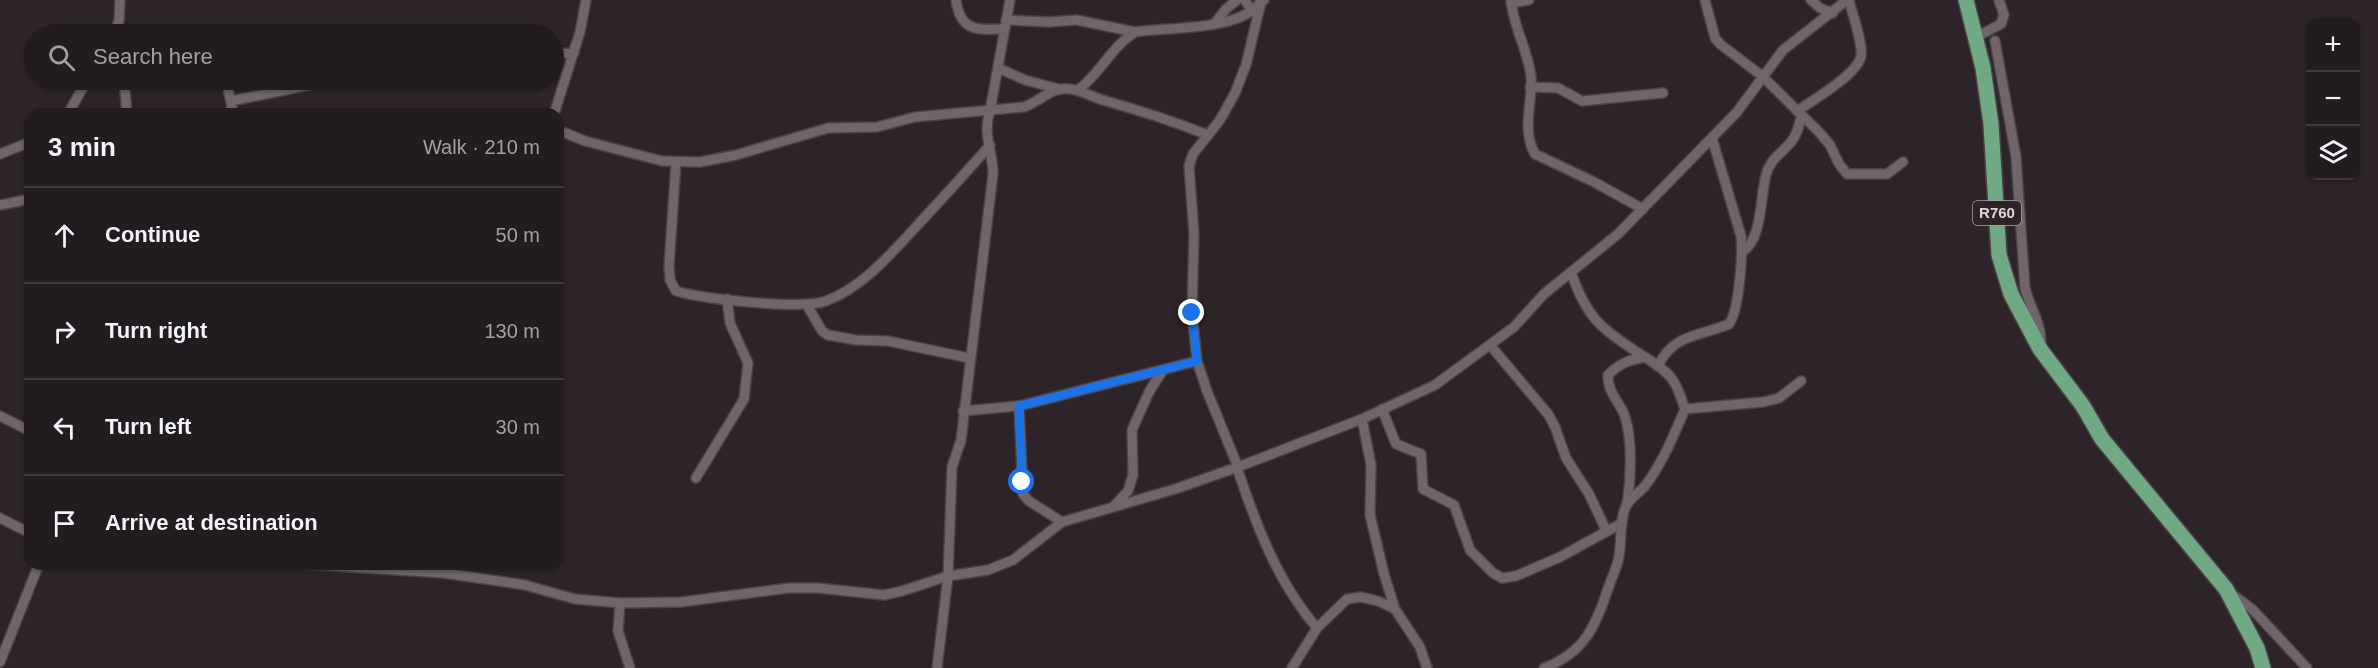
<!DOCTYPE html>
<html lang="en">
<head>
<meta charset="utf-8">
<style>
  :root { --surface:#221b1f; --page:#2a2428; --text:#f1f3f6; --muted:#a2a1a4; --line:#3f393d }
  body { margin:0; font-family:Arial,sans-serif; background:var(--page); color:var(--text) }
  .controls { position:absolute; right:18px; top:18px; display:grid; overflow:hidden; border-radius:12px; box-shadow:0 2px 4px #0004 }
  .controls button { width:54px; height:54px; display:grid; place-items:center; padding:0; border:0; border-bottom:2px solid var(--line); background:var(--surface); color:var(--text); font:30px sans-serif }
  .stop { position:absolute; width:18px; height:18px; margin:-14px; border:4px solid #1a73e8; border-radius:50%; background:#fff }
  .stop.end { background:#1a73e8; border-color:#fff; box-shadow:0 2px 6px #0008 }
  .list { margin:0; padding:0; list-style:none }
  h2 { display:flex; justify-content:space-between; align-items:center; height:78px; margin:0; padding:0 24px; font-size:26px }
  h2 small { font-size:20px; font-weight:400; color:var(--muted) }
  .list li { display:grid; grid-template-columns:39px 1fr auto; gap:18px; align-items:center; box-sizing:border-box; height:96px; padding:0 24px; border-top:2px solid var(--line) }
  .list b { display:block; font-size:22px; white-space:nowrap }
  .list em { font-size:20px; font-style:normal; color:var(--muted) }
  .icon { flex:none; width:33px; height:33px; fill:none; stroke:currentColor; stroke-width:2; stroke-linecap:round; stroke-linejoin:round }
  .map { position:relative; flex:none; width:2378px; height:668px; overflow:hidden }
  .search { position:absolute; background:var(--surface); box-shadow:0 2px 4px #0004; left:24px; top:24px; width:540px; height:66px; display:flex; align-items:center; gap:15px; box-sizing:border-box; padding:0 21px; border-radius:33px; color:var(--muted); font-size:22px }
  .panel { position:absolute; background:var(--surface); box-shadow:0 2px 4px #0004; left:24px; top:108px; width:540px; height:462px; border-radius:18px }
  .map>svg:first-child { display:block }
</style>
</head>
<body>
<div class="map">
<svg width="2378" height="668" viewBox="0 0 2378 668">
  <rect width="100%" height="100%" fill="#2d2429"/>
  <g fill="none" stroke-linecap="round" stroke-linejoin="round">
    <defs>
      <g id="minor">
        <path d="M956,0C960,32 978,30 1005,29"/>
        <path d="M1245,0L1252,12"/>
        <path d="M1511,0C1513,27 1528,50 1531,76C1533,102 1521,130 1535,154L1594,182L1643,209"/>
        <path d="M1705,0L1715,38L1720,44L1762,76L1819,132L1830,145L1839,164L1847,174H1887L1903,162"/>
        <path d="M1811,0L1820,8L1833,13"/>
        <path d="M1511,3L1529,0"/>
        <path d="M1006,20L1049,22L1077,20L1135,32"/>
        <path d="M1214,24L1226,9L1237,0"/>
        <path d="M113,34L119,21L120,0"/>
        <path d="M1976,37L2001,24L2004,15L1999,0"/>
        <path d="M1995,41L2016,157L2025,288C2030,309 2044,327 2040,348"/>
        <path d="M554,54L574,53"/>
        <path d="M998,68L1025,80L1059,89"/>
        <path d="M124,80L127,114"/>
        <path d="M226,80L232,107L228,114"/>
        <path d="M1530,87L1558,88L1582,101L1663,93"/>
        <path d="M1078,90C1101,73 1110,48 1135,32C1169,27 1236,31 1259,4"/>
        <path d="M231,101L334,80"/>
        <path d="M1797,111C1812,101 1858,74 1861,56C1863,42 1852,14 1849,0"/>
        <path d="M68,114L87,80"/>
        <path d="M554,114L580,32L586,0"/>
        <path d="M558,130L585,141L662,161L700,162L736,155L828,128L877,127L915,117L1024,107C1036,103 1046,93 1057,90C1075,85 1090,97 1106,101C1142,111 1175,122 1208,135"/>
        <path d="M0,154L30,142"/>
        <path d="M676,163L669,266L670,280L676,291C704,299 800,310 826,301C861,288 888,257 913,230C939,202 965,174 990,145"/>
        <path d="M0,205L30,199"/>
        <path d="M1742,252C1763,239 1760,196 1766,175C1770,159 1781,154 1791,142C1797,135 1799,126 1801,117"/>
        <path d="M1571,272C1586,317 1601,329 1640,354C1651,361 1665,369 1672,379C1679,388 1681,399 1685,409"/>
        <path d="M807,305L822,331L828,335L856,340L888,341L969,358"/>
        <path d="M1490,345L1548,414L1555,427L1566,458L1589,494L1606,530"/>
        <path d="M1658,366C1674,333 1699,337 1729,324C1739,311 1743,254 1741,236L1712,138"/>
        <path d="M1019,406L1023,494L1029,501L1062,522"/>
        <path d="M1382,409L1396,444L1421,454L1423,489L1454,505L1470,550L1493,573L1502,578L1516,576L1560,557L1622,523"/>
        <path d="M963,411L1019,406L1197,361"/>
        <path d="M0,416L30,431"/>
        <path d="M1362,419L1371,465L1370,515L1384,574L1395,609L1420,647L1427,668"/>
        <path d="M1238,467L1207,391L1197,361L1192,313L1194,234L1189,166L1193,154L1220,120L1235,93L1246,65L1261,2L1264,0"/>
        <path d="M1237,468C1256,524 1277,582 1317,628"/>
        <path d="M696,478L744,399L748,363L730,323L727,299"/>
        <path d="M1627,505C1631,479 1633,438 1624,414C1618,400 1607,391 1608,375C1620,363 1629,360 1645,357"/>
        <path d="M1114,506L1128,491L1133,475L1132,430L1149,392L1163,370"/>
        <path d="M0,518L30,533"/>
        <path d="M302,564L443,573L525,585L575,599L620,603L681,602L789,588H818L884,595L902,591L948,576L988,570L1013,560L1062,522L1175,489L1238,467L1362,419L1435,385L1514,327L1544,294L1618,234L1737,112L1783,50L1847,0"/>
        <path d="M2232,594L2253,610L2307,668"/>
        <path d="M620,603L618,631L630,668"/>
        <path d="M0,662L39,564"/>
        <path d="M937,668L948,576L952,467L961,440L993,174C993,151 982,134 990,111L1010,0"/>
        <path d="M1292,668L1317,628L1347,599L1361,597L1378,601L1395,609"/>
        <path d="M1544,668C1585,653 1596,625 1609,586C1612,576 1618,566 1619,556C1622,539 1619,522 1626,506C1630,498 1639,493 1645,486C1662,464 1674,435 1685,409L1763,402L1779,398L1801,381"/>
      </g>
      <path id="primary" d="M1966,0L1983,68L1991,124L1999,255L2011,294L2040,349L2083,406L2102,439L2226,589L2257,648L2263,668"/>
    </defs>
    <use href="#minor" stroke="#494247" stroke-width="12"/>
    <use href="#primary" stroke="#494247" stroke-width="18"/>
    <use href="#minor" stroke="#6f656a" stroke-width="9"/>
    <use href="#primary" stroke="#70a984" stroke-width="15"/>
  </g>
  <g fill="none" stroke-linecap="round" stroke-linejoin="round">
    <path stroke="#1a73e8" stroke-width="8" d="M1022,482L1019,406L1197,361L1192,313"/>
  </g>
  <g text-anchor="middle" stroke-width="6" stroke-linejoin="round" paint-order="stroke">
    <rect fill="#2d2429" stroke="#a9a2a6" stroke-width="1.5" x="1973" y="201" width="48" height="24" rx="4.5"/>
    <g font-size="15" font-weight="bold" fill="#ded8dc">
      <text x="1997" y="218">R760</text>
    </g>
  </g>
</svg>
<div class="controls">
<button>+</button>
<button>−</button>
<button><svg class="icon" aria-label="layers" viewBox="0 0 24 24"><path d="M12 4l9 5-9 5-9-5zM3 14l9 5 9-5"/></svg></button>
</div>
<div class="stop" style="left:1022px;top:482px"></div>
<div class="stop end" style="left:1192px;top:313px"></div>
<div class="search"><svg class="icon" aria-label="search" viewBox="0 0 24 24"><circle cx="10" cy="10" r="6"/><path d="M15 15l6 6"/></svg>Search here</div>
<section class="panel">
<h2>3 min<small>Walk · 210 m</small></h2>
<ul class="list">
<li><svg class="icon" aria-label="ahead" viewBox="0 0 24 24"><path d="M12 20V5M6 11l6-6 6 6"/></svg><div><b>Continue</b></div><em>50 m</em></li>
<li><svg class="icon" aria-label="right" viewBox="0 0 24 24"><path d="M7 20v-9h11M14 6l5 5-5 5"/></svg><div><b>Turn right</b></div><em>130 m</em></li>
<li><svg class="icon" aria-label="left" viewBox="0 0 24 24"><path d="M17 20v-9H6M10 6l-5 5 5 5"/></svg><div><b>Turn left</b></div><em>30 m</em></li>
<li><svg class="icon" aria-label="arrive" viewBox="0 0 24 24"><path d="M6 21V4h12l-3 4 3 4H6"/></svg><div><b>Arrive at destination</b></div></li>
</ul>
</section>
</div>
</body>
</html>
